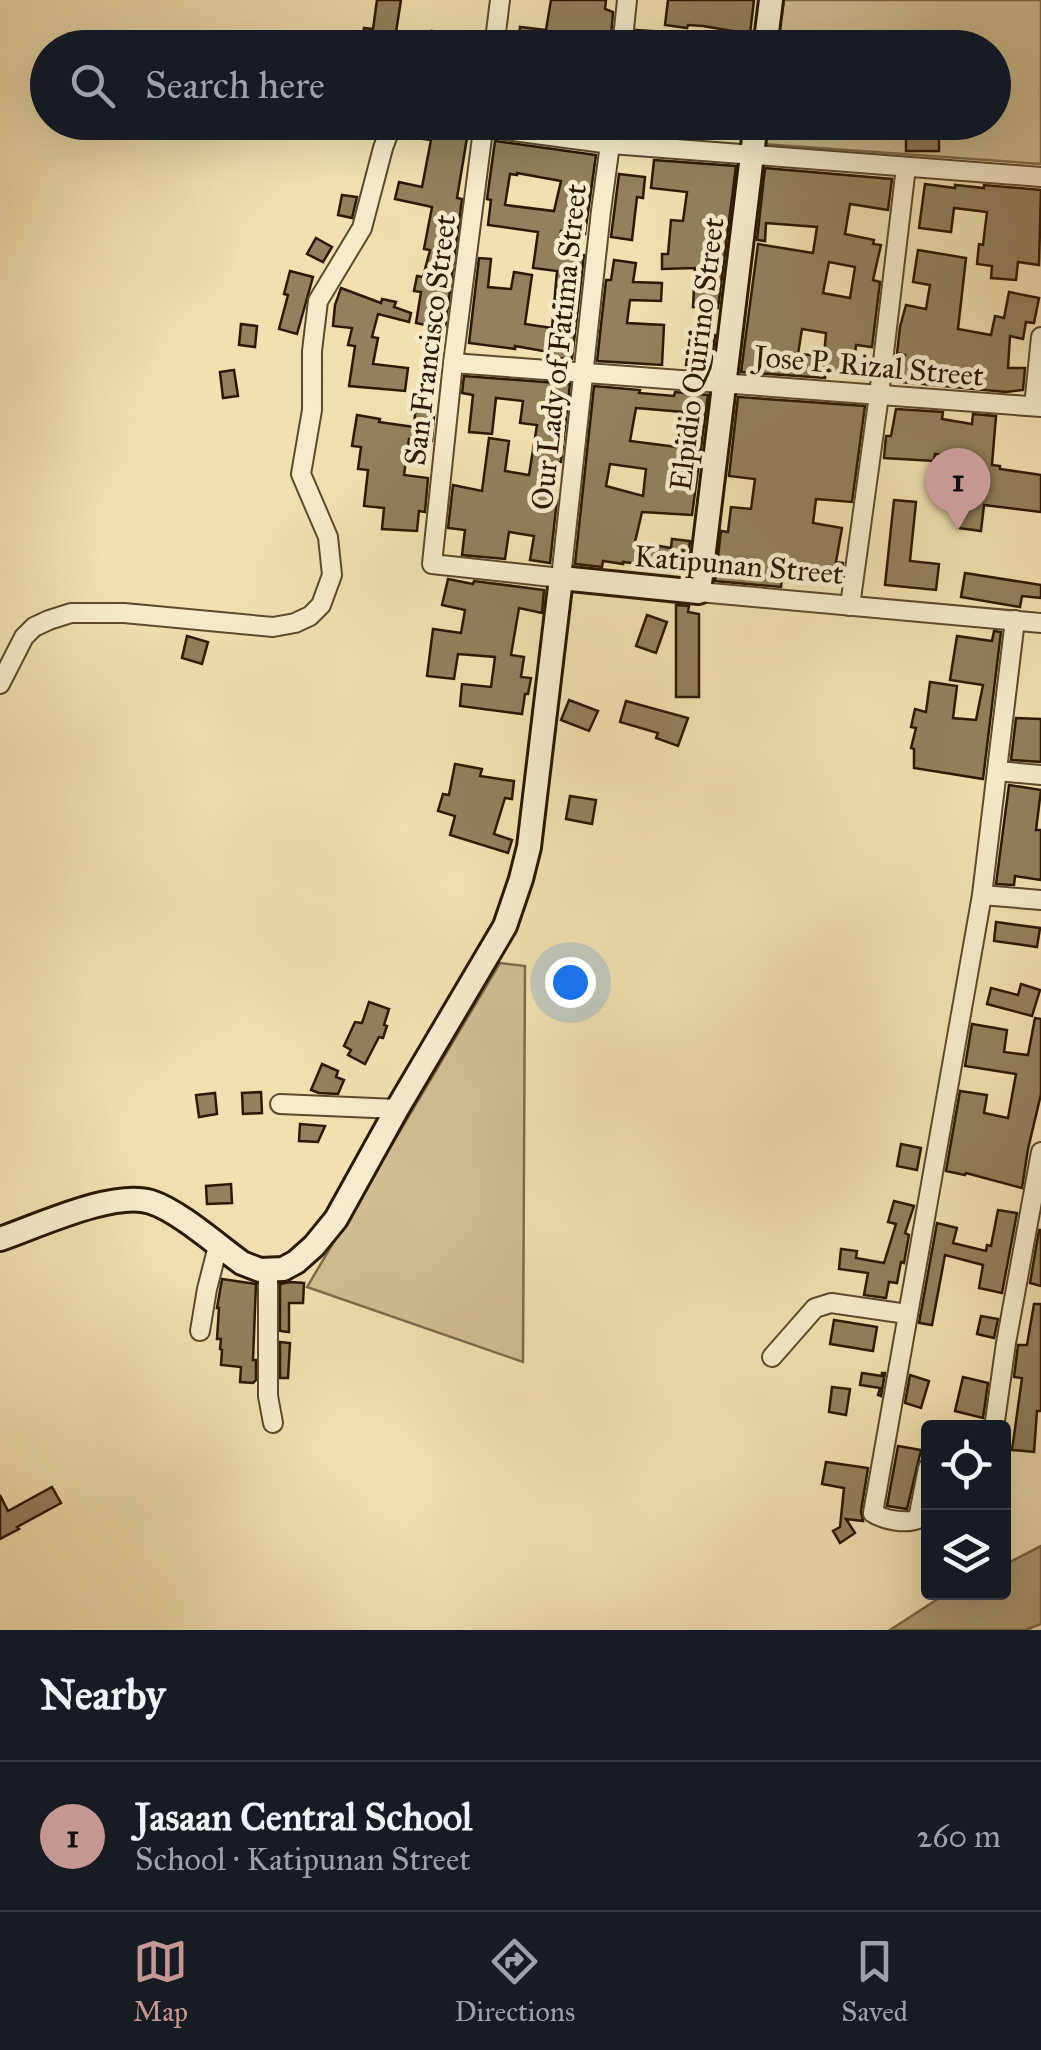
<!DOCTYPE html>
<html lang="en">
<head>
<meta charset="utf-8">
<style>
  :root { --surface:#171b24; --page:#242831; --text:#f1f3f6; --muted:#9ea1a6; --line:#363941; --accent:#c59692 }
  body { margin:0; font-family:"IM FELL Great Primer",serif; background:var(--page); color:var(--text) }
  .controls { position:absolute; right:30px; bottom:30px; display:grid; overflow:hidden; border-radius:10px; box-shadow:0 10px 40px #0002 }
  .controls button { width:90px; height:90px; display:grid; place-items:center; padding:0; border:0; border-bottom:2px solid var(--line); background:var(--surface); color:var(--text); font:50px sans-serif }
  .you { position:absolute; left:570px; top:982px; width:35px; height:35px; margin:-25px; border:8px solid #fff; border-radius:50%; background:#1a73e8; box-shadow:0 0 0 15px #1a73e833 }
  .badge { display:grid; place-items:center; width:65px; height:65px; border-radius:50%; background:var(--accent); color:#111; font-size:32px; font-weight:700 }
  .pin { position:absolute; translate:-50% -82px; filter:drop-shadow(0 2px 5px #0008) }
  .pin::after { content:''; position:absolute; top:52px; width:35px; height:30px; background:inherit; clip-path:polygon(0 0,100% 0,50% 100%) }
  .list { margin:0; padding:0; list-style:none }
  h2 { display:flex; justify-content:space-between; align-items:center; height:130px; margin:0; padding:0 40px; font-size:42px }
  h2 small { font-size:32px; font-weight:400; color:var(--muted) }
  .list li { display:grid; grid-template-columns:65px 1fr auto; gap:30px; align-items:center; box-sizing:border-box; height:150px; padding:0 40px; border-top:2px solid var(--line) }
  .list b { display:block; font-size:38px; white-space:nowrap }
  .list p { margin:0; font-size:32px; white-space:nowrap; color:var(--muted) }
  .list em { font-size:32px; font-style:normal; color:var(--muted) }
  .icon { flex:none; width:55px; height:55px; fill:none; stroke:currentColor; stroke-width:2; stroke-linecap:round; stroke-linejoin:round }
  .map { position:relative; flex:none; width:1041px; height:1630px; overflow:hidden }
  .search { position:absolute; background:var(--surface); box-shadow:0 10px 40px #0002; left:30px; right:30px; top:30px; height:110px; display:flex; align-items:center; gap:25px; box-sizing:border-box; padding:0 35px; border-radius:55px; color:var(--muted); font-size:38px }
  .sheet { height:280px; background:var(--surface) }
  nav { display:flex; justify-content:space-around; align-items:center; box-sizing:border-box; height:140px; border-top:2px solid var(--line); background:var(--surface); font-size:28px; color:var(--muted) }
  nav a { display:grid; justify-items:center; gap:5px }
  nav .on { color:var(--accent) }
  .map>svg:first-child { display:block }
</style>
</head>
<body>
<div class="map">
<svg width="1041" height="1630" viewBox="0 0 1041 1630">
  <rect width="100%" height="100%" fill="#f1e1b0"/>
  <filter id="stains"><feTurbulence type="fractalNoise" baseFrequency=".002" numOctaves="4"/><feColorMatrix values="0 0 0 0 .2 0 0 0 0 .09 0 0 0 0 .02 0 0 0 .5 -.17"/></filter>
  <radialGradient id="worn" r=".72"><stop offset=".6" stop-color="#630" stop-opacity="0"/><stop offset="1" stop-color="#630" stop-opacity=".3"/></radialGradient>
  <g fill="#d0bf92" stroke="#7e6c49" stroke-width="2.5">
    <path d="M784,0H1041V164L763,144L766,123L994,122V48L777,47Z"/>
    <path d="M500,963L525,966L523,1362L307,1287Z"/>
  </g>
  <path fill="#ae9d74" stroke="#7a6846" stroke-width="2.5" d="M1041,1546V1624L1026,1630H890L947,1593L1004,1592V1565Z"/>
  <g fill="#92815c" stroke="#2c1800" stroke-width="2.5" fill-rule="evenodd">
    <path d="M377,0H401L396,32L423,36L421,48L362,46L364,28L373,29Z"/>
    <path d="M551,0H606L605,9L613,12L610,48L518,46L520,27L546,30Z"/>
    <path d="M668,0H754L750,34L703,26L688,25L687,28L665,25Z"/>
    <path d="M636,30L666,32L664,48H635Z"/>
    <path d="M432,31L460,35L458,47L431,44Z"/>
    <rect x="906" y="122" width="33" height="29"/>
    <path d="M410,124L432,127L442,134L467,138L457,198L462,199L445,329L416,323L421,292L414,291L417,276L423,277L430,250L424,249L432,207L395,199L399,182L422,187L431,140L408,137Z"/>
    <path d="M495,141L596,155L585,234L561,231L558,251L584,255L572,359L548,358L549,352L515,346V349L469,343L479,258L491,259L488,287L511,289L514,272L532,275L525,324L552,328L557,271L533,268L538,232L488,225L491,200L487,199ZM517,173L561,181L554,211L505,205L510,174L517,175Z"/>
    <path d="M654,160L736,166L718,308L693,307L695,268L662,269V254H668L671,220L683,221L687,192L651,188Z"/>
    <path d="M765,168L892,179L888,210L850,204L845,234L874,240L873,244L881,245L873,280L880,282L872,347L856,345L853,374L827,370L825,378L741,372L758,244L813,253L817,227L766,223L765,241L757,240ZM829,262L855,267L850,298L823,293ZM802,329L826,333L824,356L798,354Z"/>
    <path d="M619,174L645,177L643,198L637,197L632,240L611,237Z"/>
    <path d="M925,184L955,188V185L984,188V185L1041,190L1039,265L1018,262L1016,280L991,278L992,266L977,264L979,244L983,245L987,212L954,208L951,232L919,228Z"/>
    <path d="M342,195L357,197L352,218L338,215Z"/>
    <path d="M316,238L332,247L323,262L307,254Z"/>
    <path d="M918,250L966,258L958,329L991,335L995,316L1004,318L1009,292L1039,298L1034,323L1026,322L1023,339L1010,336L1008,368H1025L1023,390L1006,392L900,382L905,355L897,353L900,327L906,305L926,309L930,285L913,282Z"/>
    <path d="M614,260L636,263L633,282L662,283L661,301L630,300L627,323L664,325L662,365L597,361L606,280H611Z"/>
    <path d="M290,271L313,277L297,334L279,329L288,295L284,294Z"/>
    <path d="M341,288L381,303L382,299L396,302L394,307L411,313L409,322L378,314L372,337L378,338L373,364L408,368L405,391L349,386L355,346L348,345L352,328L333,326L335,305Z"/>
    <path d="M241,324L257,326L255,347L239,345Z"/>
    <path d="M691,332L715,335L711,368L686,365Z"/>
    <path d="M234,370L238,396L223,398L220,372Z"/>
    <path d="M464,376L570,384L561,462H558L551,498L557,500L550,563L530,560L534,536L509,532L505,559L462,555L465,530L448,528L453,485L482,491L489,438L509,441L505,471L529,475L537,425L520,423L523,401L496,398L492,434L469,432L473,395L462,393Z"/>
    <path d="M594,386L640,390L639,393L674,396L675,392L708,395L692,515L642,512L635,542L671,548L672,539L690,541L687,570L623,562V564L603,561L602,567L575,564ZM636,408L683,412L677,447L630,441ZM610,464L646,469L643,496L606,486Z"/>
    <path d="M738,397L865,406L852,502L816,499L813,523L842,528L836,562L843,563L841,577L823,575V568L784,563L781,587L715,581L721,531L728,532L731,507L751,509L755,479L729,476Z"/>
    <path d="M416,403L435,404L432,441L409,439L404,475L428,478L425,512L419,511L417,531L382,529L384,508L364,506L368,470L358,469L361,447L352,446L357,415L380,419L379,422L414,427Z"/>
    <path d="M896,409L943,412L942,419L972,424L973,414L996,416L992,465L1000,466V469L1041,475V512L984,505L981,531L958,528L967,459L935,454L934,461L884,458L886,436H891Z"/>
    <path d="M894,500L916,502L910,561L939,564L936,590L885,585Z"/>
    <path d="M965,573L1041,585V598L1022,596L1020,607L961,597Z"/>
    <path d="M448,579L473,584L474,581L544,590L542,613L519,608L511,655L524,657L521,677L531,678L528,694H525L522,714L460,706L462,684L491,687L495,657L458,654L454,679L427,676L433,629L461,633L465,610L442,605Z"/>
    <path d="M676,605L689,606L688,612L699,614V697H676Z"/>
    <path d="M647,615L667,622L656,653L636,646Z"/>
    <path d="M994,631L1001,632L983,779L914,768V749L911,748L916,728L911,727L915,709L926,712L930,682L957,686L953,718L976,720L983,685L950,680L957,636L992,641Z"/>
    <path d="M187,636L208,642L202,664L182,658Z"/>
    <path d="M569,700L598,711L589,731L561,720Z"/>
    <path d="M626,701L688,718L678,746L656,738L658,733L620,722Z"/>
    <path d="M1016,718L1041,719V762L1011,760Z"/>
    <path d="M455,764L482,769L480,776L514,781L512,799L505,798L494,834L512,840L508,853L450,835L455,816L438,811L443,794L449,795Z"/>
    <path d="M1009,785L1041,790L1036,830H1041V880L1015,876L1014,885L996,884Z"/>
    <path d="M570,796L596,800L592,824L566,819Z"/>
    <path d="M996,922L1040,928L1037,947L994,941Z"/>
    <path d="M1021,984L1040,990L1032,1016L987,1004L991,988L1018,995Z"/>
    <path d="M369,1002L389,1009L384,1025L387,1026L383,1038L379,1037L365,1064L348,1055L351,1050L344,1046L355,1022L362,1023Z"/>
    <path d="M1035,1018L1041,1019V1094L1028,1149L1022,1188L966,1173L965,1175L946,1171L960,1091L987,1095L984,1113L1008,1118L1016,1074L965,1066L972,1024L1007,1030L1004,1052L1028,1055Z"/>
    <path d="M322,1064L338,1071L336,1077L344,1080L338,1094L319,1093L311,1090Z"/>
    <path d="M261,1092L262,1113L243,1114L242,1093Z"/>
    <path d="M215,1093L217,1114L199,1117L196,1095Z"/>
    <path d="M300,1124L325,1126L318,1142L299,1141Z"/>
    <path d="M901,1144L921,1148L917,1170L897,1166Z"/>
    <path d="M231,1184L232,1203L207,1204L206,1186Z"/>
    <path d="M894,1201L914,1206L905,1233L909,1235L904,1263L901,1262L897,1283L889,1282L886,1298L864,1295L868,1273L839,1269L841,1249L857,1251L856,1258L884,1263L896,1224L888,1222Z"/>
    <path d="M998,1210L1017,1213L1002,1293L979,1288L983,1265L945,1255L932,1325L919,1323L937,1223L957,1228L953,1243L986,1251L987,1245L991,1246Z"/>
    <path d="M1039,1230H1041V1286L1030,1283Z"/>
    <path d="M222,1279L256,1284L253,1360H256V1380L253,1383L240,1382L241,1367L221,1365L222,1350L220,1349L221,1339H217L219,1308H217Z"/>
    <path d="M290,1282L304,1283L303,1303H289V1332L280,1331V1284Z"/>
    <path d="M1034,1304H1041V1411H1037L1034,1452L1012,1450L1022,1378L1014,1377L1018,1345H1027Z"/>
    <path d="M981,1316L998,1319L994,1338L977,1334Z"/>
    <path d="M834,1320L877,1327L873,1351L830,1344Z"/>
    <path d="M280,1342L290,1343L288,1378H280Z"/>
    <path d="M862,1373L882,1376V1373H885L881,1396L878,1395L880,1388L860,1385Z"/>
    <path d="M910,1375L929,1381L921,1408L905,1403Z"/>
    <path d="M963,1377L988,1383L983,1418L955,1411Z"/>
    <path d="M832,1387L850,1389L846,1415L829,1412Z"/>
    <path d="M898,1446L921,1450L907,1509L887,1506Z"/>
    <path d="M826,1462L868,1468L861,1511L863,1521L846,1519L855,1533L840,1543L833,1531L840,1527L844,1488L822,1484Z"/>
    <path d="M52,1487L61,1503L17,1527L19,1529L0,1539V1495L8,1511Z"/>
  </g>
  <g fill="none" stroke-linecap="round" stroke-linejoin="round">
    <defs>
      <g id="street">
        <path d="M494,48L500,0"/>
        <path d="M622,48L627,0"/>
        <path d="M444,122L611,144L1041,177"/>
        <path d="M484,122L453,363L432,564L561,578L601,211L613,122"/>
        <path d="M453,363L1041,407"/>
        <path d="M1034,406L1041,337"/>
        <path d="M699,592L1041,623"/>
        <path d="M850,606L879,395L906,167"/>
        <path d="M0,684L24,637L34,627L49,620L71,613H124L273,627L295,623L310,616L321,605L332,575L328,537L301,474L312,410V351L318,301L362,228L383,148L390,129L397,122"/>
        <path d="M997,771L1041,775"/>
        <path d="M982,895L1041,900"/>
        <path d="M280,1104L397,1109"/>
        <path d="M268,1271V1396L273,1423"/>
        <path d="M200,1331L207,1289L218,1246"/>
        <path d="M772,1357L815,1308L831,1303L907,1314"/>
        <path d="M994,1428L1006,1343L1041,1152"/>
        <path d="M928,1468L918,1519C906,1524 884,1520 873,1513L982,895L1015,620"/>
      </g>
      <g id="secondary">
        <path d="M765,48L771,0"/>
        <path d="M0,1239C38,1226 114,1190 151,1202C179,1211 217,1245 242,1263L260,1270L283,1269L296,1262L314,1246L336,1219L397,1109L505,926L521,879L529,847L561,578L699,592L756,122"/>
      </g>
    </defs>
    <use href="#street" stroke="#5d4a2c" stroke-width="22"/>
    <use href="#secondary" stroke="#2c1800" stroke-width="28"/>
    <use href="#street" stroke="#f6eccc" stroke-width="18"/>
    <use href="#secondary" stroke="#f6eccc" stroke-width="22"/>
  </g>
  <g text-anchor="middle" stroke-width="9" stroke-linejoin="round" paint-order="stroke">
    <g font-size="30" fill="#2c1800" stroke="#f6eccc">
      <text transform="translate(430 340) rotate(-83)" y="10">San Francisco Street</text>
      <text transform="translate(559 347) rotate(-84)" y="10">Our Lady of Fatima Street</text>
      <text transform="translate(697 354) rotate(-83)" y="10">Elpidio Quirino Street</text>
      <text transform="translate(869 366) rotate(5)" y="10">Jose P. Rizal Street</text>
      <text transform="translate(739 565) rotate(5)" y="10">Katipunan Street</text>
    </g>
  </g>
  <rect width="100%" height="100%" filter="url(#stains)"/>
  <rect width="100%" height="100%" fill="url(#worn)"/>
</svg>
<div class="controls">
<button><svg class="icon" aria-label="locate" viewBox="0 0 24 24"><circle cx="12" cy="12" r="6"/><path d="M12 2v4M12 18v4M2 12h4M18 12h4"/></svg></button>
<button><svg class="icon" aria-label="layers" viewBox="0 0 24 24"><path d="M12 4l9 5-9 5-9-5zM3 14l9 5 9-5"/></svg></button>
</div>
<div class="you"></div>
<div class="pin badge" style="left:958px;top:530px">1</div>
<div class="search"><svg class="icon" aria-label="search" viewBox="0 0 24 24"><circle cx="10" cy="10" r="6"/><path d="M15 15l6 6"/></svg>Search here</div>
</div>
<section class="sheet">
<h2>Nearby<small></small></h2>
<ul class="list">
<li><span class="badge">1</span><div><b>Jasaan Central School</b><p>School · Katipunan Street</p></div><em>260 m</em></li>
</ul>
</section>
<nav>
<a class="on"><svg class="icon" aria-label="map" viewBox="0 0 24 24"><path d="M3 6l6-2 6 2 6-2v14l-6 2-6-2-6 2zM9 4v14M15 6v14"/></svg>Map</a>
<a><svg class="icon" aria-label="directions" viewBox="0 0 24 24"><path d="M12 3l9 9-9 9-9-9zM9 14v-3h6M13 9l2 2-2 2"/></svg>Directions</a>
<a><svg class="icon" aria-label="saved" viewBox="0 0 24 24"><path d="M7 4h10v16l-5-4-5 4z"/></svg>Saved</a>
</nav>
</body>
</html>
